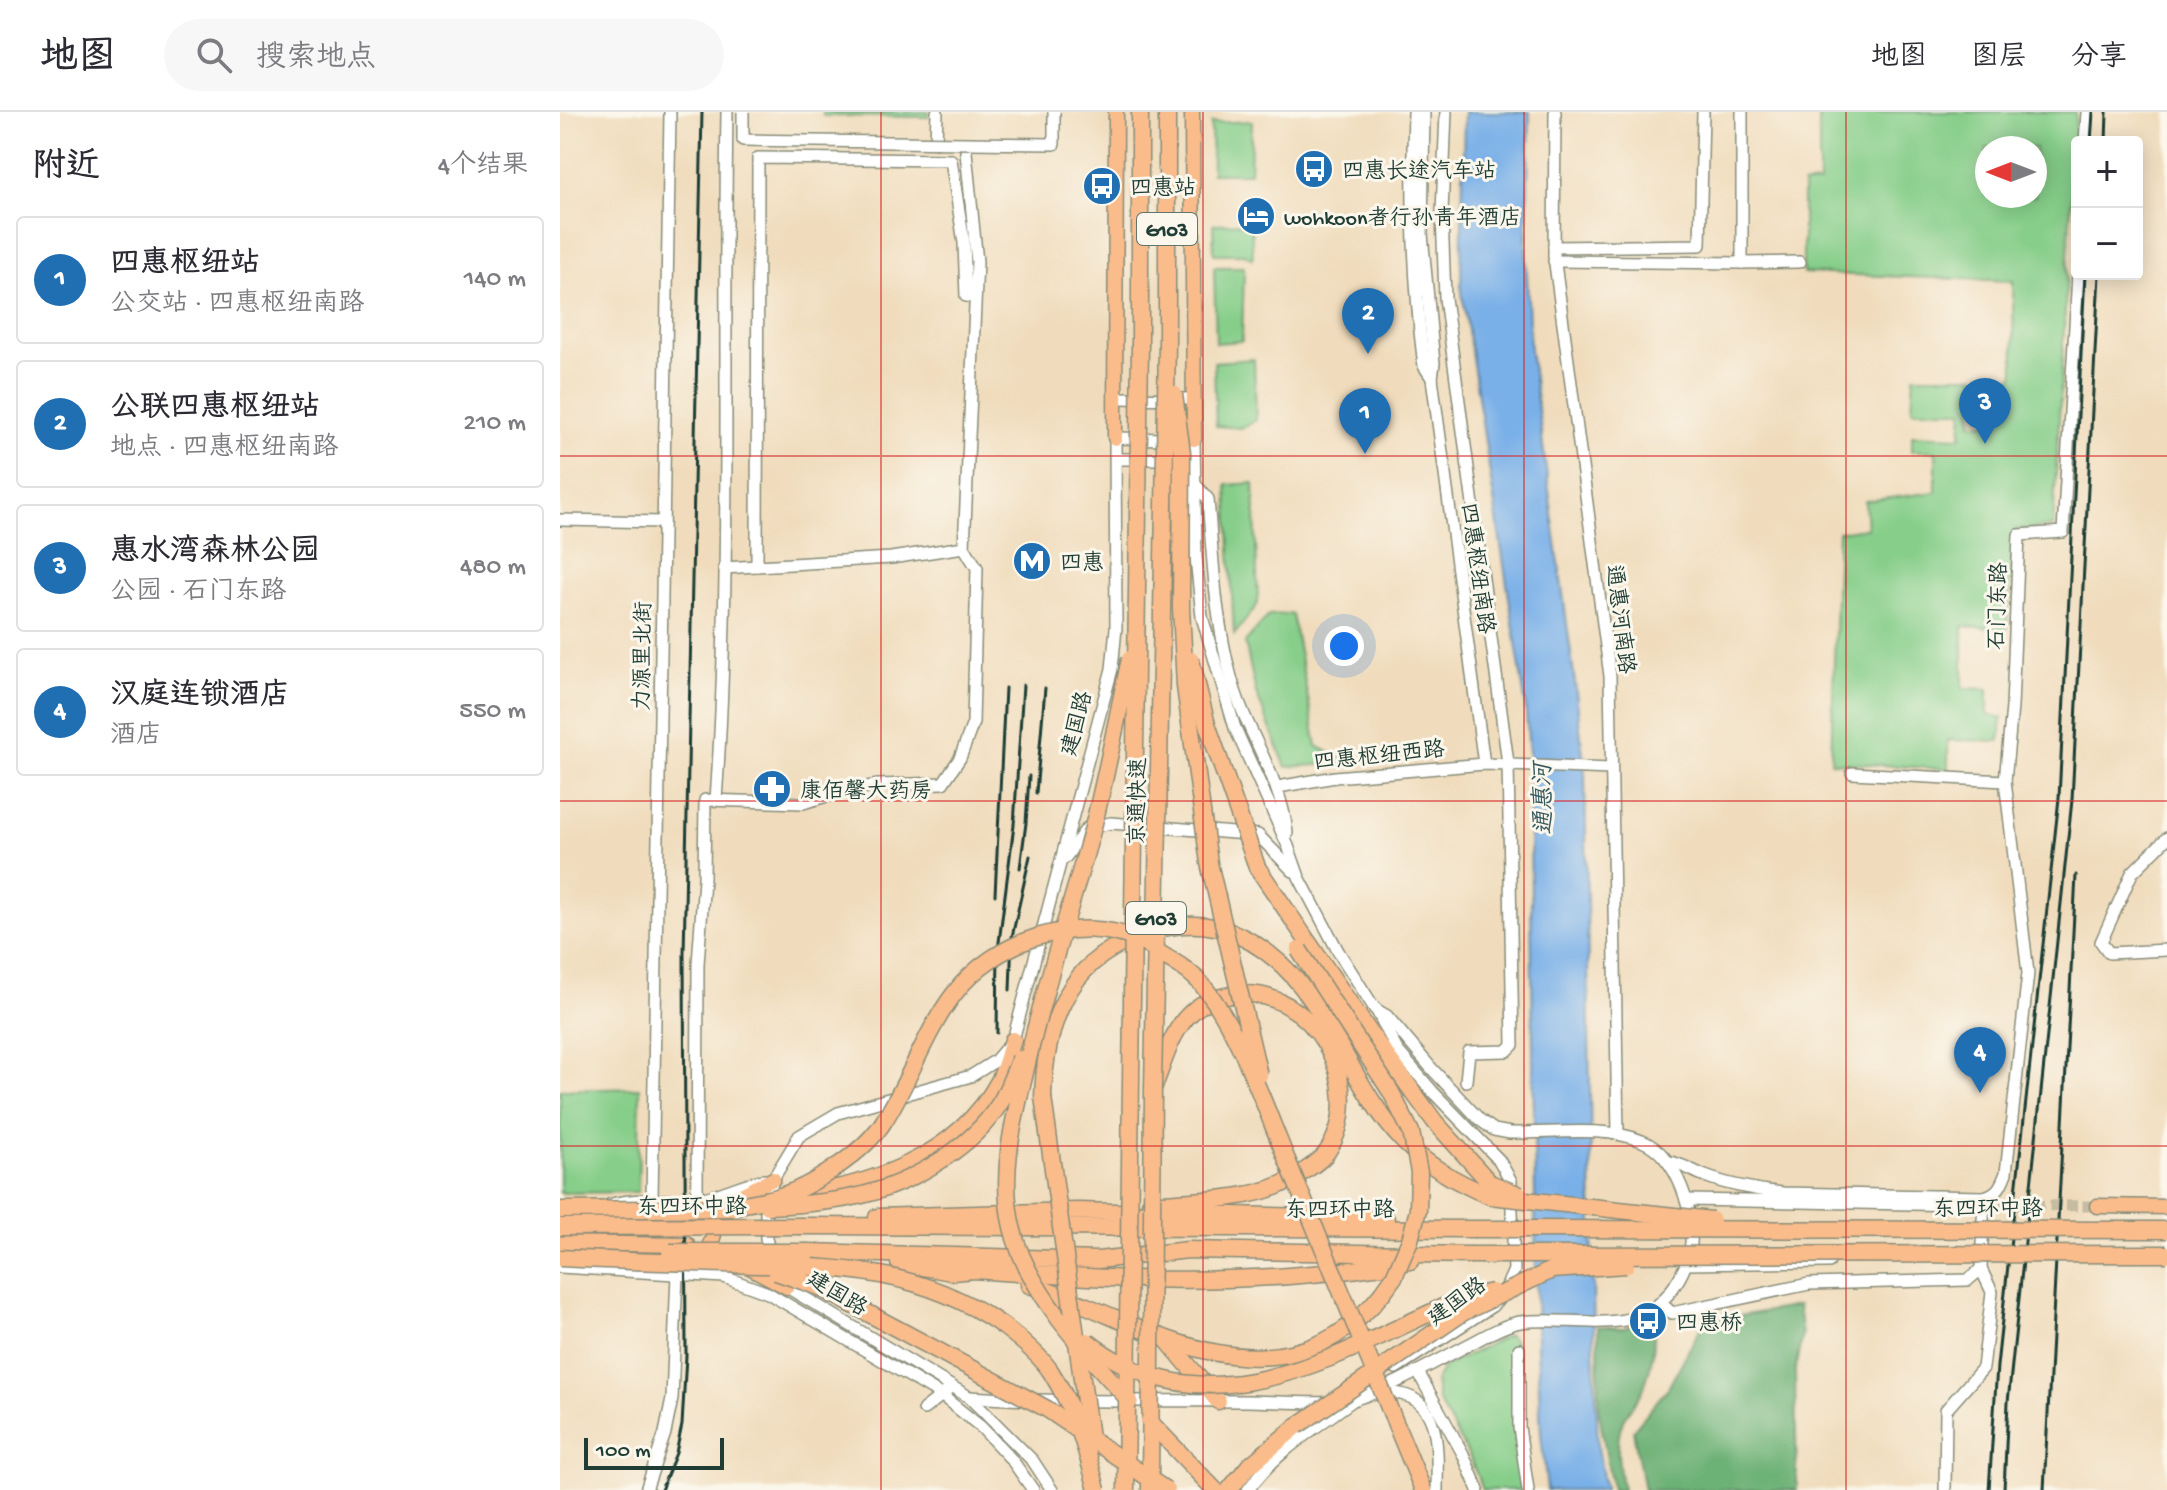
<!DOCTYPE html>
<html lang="zh">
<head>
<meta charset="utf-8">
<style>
  :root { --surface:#fff; --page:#f7f7f7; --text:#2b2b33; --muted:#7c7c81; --line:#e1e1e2; --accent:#1f6fb2 }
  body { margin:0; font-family:"Gochi Hand","LXGW WenKai TC",sans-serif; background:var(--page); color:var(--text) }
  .controls { position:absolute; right:24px; top:24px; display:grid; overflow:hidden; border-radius:8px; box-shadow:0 4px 20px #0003 }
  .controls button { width:72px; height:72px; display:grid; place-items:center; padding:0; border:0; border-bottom:2px solid var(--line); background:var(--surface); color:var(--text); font:40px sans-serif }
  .compass { position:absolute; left:1415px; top:24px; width:72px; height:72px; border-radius:50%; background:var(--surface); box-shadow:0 4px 20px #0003; rotate:270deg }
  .scale { position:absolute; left:24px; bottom:20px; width:140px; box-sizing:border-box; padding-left:8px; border:4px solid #1f3d34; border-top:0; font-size:22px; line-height:28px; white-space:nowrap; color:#1f3d34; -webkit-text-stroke:6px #fbf7ec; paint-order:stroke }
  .you { position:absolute; left:784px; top:534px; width:28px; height:28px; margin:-20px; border:6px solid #fff; border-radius:50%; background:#1a73e8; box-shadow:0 0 0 12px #1a73e833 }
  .badge { display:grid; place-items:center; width:52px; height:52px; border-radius:50%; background:var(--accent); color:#fff; font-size:26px; font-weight:700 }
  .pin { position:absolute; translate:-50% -66px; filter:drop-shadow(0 2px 4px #0008) }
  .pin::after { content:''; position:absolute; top:42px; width:28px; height:24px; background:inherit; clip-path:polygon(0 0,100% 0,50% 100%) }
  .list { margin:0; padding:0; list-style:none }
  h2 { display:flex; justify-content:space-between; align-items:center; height:104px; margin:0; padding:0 32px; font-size:34px }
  h2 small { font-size:26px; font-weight:400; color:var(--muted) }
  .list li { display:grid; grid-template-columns:52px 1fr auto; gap:24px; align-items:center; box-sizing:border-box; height:128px; margin:0 16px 16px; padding:0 16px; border:2px solid var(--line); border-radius:8px }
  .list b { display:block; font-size:30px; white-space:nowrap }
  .list p { margin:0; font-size:26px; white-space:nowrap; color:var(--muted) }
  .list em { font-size:26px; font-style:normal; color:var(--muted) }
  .icon { flex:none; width:44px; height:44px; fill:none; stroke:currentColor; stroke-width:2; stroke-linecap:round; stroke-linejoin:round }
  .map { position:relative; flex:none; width:1607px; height:1378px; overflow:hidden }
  header { display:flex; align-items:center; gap:48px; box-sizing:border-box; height:112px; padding:0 40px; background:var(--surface); border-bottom:2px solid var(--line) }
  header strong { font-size:38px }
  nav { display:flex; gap:44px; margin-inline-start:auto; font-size:28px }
  .search { width:560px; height:72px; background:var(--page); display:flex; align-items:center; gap:20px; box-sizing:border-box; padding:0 28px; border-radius:44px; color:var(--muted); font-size:30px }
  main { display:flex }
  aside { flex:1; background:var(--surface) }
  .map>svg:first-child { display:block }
</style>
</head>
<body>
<header>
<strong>地图</strong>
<div class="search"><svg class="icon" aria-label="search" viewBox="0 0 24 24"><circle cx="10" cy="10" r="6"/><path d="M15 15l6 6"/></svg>搜索地点</div>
<nav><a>地图</a><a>图层</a><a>分享</a></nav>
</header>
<main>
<aside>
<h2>附近<small>4个结果</small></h2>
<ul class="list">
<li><span class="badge">1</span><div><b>四惠枢纽站</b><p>公交站 · 四惠枢纽南路</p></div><em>140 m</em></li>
<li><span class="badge">2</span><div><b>公联四惠枢纽站</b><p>地点 · 四惠枢纽南路</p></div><em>210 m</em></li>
<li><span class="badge">3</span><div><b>惠水湾森林公园</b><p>公园 · 石门东路</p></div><em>480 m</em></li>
<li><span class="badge">4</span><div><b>汉庭连锁酒店</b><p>酒店</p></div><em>550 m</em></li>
</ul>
</aside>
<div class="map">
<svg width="1607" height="1378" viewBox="0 0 1607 1378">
  <rect width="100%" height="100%" fill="#fbf7ec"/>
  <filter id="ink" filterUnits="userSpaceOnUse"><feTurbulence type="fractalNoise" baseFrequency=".0125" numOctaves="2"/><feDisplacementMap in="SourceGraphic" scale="16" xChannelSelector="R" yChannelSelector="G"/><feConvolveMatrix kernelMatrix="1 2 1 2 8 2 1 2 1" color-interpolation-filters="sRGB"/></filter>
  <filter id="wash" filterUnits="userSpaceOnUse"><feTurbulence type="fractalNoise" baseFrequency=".006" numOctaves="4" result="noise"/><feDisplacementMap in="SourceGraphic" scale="32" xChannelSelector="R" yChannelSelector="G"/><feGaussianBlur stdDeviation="1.8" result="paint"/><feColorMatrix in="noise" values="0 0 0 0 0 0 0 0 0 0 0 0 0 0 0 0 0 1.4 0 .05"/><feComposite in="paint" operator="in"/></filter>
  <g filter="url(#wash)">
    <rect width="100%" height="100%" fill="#f0dcbc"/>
    <g fill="#86ce89" stroke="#52865e" stroke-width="2" fill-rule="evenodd">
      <path d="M263,0H369V5L263,4Z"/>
      <path d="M1259,0H1516L1493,415L1455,418L1447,517L1403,514V576L1428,577V603L1442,606L1440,629L1388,628V657L1271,650L1278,420L1307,416L1305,389L1376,380V339H1352V323L1401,325L1403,298H1352L1354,264H1415L1412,311H1429L1432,266L1454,265L1453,169L1243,161V73L1259,71ZM1427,36H1475V84H1427Z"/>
      <path d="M692,9L690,61H652L651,11Z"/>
      <path d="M691,111L693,147L684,142H654L653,112Z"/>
      <path d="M654,155H684L682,229L656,231Z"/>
      <path d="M694,247L696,308L682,316L656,314L654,250Z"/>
      <path d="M694,371L698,492L674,523L667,373Z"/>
      <path d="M732,502L757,634L789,651L726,655L696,581L685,530L709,503Z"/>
      <path d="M80,976L78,1080L0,1081V978Z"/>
      <path d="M948,1223L955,1229L954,1309L962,1378H923L910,1346L878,1289L875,1269L884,1255Z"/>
    </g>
    <g fill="#6cb175" stroke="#467754" stroke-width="2">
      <path d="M1238,1194L1242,1223L1235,1258L1237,1378H1084L1073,1318L1108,1276L1144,1210Z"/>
      <path d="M1091,1204C1098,1226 1091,1256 1083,1278C1078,1289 1067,1298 1063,1309C1054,1330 1059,1357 1063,1378H1052L1039,1300L1038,1214L1063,1216Z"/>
    </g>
    <path fill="#7ab0e8" stroke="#4c768e" stroke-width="2" d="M904,0H970L966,138L970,238L1015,571L1025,662L1034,1235L1038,1335L1045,1378H987L981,1322L977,1233L969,640L965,589L901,174Z"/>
  </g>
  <g filter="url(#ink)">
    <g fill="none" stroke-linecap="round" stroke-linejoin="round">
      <path stroke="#c6bca1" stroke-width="11" stroke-dasharray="11 5.5" stroke-linecap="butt" d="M1407,1093L1537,1094"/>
      <defs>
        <g id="minor">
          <path d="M854,0C851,86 853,169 864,254L872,266"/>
          <path d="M864,0L862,122L874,251L872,266L924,652"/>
          <path d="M886,0L882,101L885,186L948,651L953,933L947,939L909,940L906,969"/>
          <path d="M995,0L994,144L1050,564L1058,1022"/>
          <path d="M1525,30L1527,0"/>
          <path d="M376,31L377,0"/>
          <path d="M994,135L1140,133L1143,0"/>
          <path d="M994,149L1182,151V0"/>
          <path d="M1182,151L1240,150"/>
          <path d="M556,286L633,287"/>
          <path d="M556,347H610"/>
          <path d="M635,372L648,387C653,447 655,507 671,565C685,619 721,664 727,721"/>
          <path d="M0,408L103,410"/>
          <path d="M197,454L198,46L391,48L404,131L406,184L415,186"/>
          <path d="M164,456L331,446L404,435"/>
          <path d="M1292,661L1445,669L1452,595L1459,423L1503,420L1518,162"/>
          <path d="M718,675L775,665L924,652L1051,657"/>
          <path d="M156,688C172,459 163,229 167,0"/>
          <path d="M1607,726L1572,761L1541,830L1549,841L1607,838"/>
          <path d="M505,746L527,716L551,711L698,723L733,759"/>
          <path d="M816,897L837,938L873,980L939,1048L951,1069L954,1158L943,1183L932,1194L836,1256"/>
          <path d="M1109,1050C1123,1052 1132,1059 1145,1064C1170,1074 1197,1078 1223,1081L1424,1085C1438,1081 1441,1074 1446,1061L1468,861L1445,669"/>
          <path d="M137,1087L138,852L144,767L145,688L243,691L288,678L319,673L383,671L400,646L413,611L417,456L404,435L417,150L406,40"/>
          <path d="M92,1088L110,0"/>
          <path d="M1126,1088L1407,1093"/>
          <path d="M49,1093C78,1084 108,1091 138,1087C161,1084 181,1071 204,1068"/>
          <path d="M211,1146L206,1126V1093L213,1067L239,1024L278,1001L411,964L435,949L453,928L552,557L556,516L555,326L609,327"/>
          <path d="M1126,1152L1269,1150"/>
          <path d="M0,1155L164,1165L208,1181L381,1283L421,1315L452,1348L473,1378"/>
          <path d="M223,1168L227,1175L409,1285L473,1349L492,1378"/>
          <path d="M1101,1191L1112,1201L1249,1172L1408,1168L1421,1157"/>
          <path d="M959,1237V1315L968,1378"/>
          <path d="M858,1260L903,1342L918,1378"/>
          <path d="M816,1282C824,1281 834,1280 841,1282C883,1291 877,1345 877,1378"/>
          <path d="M409,1285C502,1291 594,1288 687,1289C713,1289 774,1294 796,1287C836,1273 873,1251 910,1232C925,1224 943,1213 960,1210C998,1204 1051,1219 1086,1201C1108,1189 1125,1162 1130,1138C1137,1104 1117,1042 1082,1029C1043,1013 992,1022 950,1021L934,1018L920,1008L872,957L827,904L815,897L778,839L739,765L728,734L675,616L642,505L636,445L634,327H626"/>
          <path d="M364,1297L386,1280"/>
          <path d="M86,1378L105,1321L112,1287L117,1162"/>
          <path d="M688,1378C714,1341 757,1315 793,1288"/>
          <path d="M1385,1378L1386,1298L1423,1256L1432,1180L1421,1157L1424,1085"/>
        </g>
        <g id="major">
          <path d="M632,0L634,327"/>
          <path d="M555,326L556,0"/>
          <path d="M137,1087C152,1102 161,1115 149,1134"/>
          <path d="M159,1094L213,1067"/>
          <path d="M1537,1094L1607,1095"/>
          <path d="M0,1131L128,1133"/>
          <path d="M184,1152L227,1175"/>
        </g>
        <g id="highway">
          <path d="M580,232V0"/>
          <path d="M607,233V0"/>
          <path d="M697,755L812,924L875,1010L930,1071"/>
          <path d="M483,985C485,923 501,861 561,832C598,813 639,805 678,823C765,863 781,964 843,1029C868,1055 898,1071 930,1084"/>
          <path d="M226,1084C308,1076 398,1045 439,969C446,956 449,941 453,928"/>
          <path d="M590,1092C630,1088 686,1089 722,1072C733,1067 761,1050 767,1040C810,977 754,871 672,883C658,885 644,889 633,899C612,916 604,950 594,974"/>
          <path d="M317,1105L517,1099L826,1107"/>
          <path d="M241,1114L913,1117"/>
          <path d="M248,1140L538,1148L628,1138L910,1143"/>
          <path d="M339,1151L392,1160L414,1158C527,1166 639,1173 752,1162C785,1159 818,1156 850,1149"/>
          <path d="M469,1173C517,1187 560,1210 607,1227C698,1260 777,1251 834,1165"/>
          <path d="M607,1228L658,1289"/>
          <path d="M669,1378L688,1355L737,1314"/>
        </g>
      </defs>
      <use href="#minor" stroke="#888c78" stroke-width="14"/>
      <use href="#major" stroke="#888c78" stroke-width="17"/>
      <use href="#highway" stroke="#888c78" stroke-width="19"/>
      <use href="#minor" stroke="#fff" stroke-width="11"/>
      <use href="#major" stroke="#fabc8b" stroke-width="14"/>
      <use href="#highway" stroke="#fabc8b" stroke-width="16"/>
      <g stroke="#1f3d34" stroke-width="3">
        <path d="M1531,30L1533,0"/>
        <path d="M1546,30L1547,0"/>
        <path d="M476,681L485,576"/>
        <path d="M460,756L466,711L469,664"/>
        <path d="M435,783L445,576"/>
        <path d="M450,878L452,825L470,744"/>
        <path d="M437,921L438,838L454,713L463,573"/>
        <path d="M101,1378L116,1341L122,1313L126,1244L124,842L142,0"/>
        <path d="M1429,1378L1437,1254L1499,686L1525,162"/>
        <path d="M1444,1378L1448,1290L1512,688L1539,162"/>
        <path d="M1484,1378L1516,763"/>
      </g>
      <defs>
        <path id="minor-bridge" d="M183,0V28L494,32V0"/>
        <g id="highway-bridge">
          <path d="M614,282L622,341L621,496L625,574L649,751L699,963"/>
          <path d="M631,548L646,609L697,755"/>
          <path d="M739,838L831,980L851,1020L859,1060L858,1098L850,1128L834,1165"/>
          <path d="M483,985L530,1325"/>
          <path d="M930,1071L960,1083"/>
          <path d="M930,1084L1152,1108"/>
          <path d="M208,1094C281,1091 332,1084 393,1040C412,1026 431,1007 443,986C449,974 454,960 460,947"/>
          <path d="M164,1096C182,1092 200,1090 217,1085C251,1076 306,1039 324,1009C350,968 365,920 394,882C435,828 516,801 579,828C588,832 596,839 604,844C618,852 633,861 643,874C677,913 706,998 727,1048C772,1158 817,1268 863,1378"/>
          <path d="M0,1098L173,1096"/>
          <path d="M0,1115L241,1114"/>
          <path d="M913,1117L1607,1118"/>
          <path d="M110,1140H248"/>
          <path d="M910,1143L1607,1142"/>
          <path d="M0,1146C55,1149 109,1150 164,1152C265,1155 356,1152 443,1214C459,1226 480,1243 491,1260C515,1298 526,1335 537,1378"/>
          <path d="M216,1160L259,1175L487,1297L606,1378"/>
          <path d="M527,1229C651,1327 783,1238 903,1186L932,1180"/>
          <path d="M570,1289C527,1243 466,1178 452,1115C440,1064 452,1015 464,965C482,882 509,801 532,719C547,662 557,604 570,547"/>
          <path d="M589,1309L655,1378"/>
          <path d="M737,1314L904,1200L992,1158L1066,1153"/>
          <path d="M566,1378L580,232"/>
          <path d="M590,1378L593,976L607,233"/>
        </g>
      </defs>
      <use href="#minor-bridge" stroke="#888c78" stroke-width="14" stroke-linecap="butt"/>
      <use href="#highway-bridge" stroke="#888c78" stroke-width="19" stroke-linecap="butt"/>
      <use href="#minor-bridge" stroke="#fff" stroke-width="11"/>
      <use href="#highway-bridge" stroke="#fabc8b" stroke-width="16"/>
    </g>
  </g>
  <path fill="none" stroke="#d62828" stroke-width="2" stroke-opacity="0.55" d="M321,0V1378M643,0V1378M964,0V1378M1286,0V1378M0,344H1607M0,689H1607M0,1034H1607"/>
  <defs>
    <symbol id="bus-disc" viewBox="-11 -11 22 22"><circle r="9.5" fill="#1f6fb2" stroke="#fbf7ec"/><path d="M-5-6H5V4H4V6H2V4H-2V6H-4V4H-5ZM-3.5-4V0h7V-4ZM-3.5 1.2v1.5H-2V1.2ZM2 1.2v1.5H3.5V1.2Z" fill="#fff"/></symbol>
    <symbol id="hotel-disc" viewBox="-11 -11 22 22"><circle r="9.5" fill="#1f6fb2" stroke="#fbf7ec"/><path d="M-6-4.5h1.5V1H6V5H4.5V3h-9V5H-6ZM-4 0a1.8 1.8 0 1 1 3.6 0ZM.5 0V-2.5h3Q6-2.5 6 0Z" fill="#fff"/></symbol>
    <symbol id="metro-disc" viewBox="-11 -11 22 22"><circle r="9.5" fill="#1f6fb2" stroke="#fbf7ec"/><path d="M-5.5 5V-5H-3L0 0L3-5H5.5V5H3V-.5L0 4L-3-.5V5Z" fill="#fff"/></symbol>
    <symbol id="pharmacy-disc" viewBox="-11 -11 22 22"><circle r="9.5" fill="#1f6fb2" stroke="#fbf7ec"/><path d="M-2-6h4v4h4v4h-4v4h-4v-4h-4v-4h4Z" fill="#fff"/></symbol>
  </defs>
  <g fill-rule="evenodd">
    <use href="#bus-disc" x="732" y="35" width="44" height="44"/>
    <use href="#bus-disc" x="520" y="52" width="44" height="44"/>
    <use href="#hotel-disc" x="674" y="82" width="44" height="44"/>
    <use href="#metro-disc" x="450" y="427" width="44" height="44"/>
    <use href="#pharmacy-disc" x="190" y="655" width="44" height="44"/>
    <use href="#bus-disc" x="1066" y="1187" width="44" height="44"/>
  </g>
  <g text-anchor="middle" stroke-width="6" stroke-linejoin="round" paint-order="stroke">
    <g fill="#fbf7ec" stroke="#61756b" stroke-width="2">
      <rect x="577" y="101" width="60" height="32" rx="6"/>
      <rect x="566" y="790" width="60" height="32" rx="6"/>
    </g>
    <g font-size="20" font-weight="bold" fill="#1f3d34">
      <text x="607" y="124">G103</text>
      <text x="596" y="813">G103</text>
    </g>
    <g font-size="22" fill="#1f3d34" stroke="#fbf7ec" text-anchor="start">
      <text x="782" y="65">四惠长途汽车站</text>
      <text x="570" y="82">四惠站</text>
      <text x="724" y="112">wohkoon者行孙青年酒店</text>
      <text x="500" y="457">四惠</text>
      <text x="240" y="685">康佰馨大药房</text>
      <text x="1116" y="1217">四惠桥</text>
    </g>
    <g font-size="22" fill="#1f3d34" stroke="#fbf7ec">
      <text transform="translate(919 456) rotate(82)" y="8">四惠枢纽南路</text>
      <text transform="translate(1436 494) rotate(-88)" y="8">石门东路</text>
      <text transform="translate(1062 507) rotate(83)" y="8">通惠河南路</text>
      <text transform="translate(81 544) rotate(-89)" y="8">力源里北街</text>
      <text transform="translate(515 611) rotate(-75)" y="8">建国路</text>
      <text transform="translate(819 642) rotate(-6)" y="8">四惠枢纽西路</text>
      <text transform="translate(576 689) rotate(-89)" y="8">京通快速</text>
      <text x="132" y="1101">东四环中路</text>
      <text x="1428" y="1103">东四环中路</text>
      <text x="780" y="1104">东四环中路</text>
      <text transform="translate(278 1180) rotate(31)" y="8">建国路</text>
      <text transform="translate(896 1188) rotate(-36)" y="8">建国路</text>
    </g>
    <g font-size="24" font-style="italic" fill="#365a61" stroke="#fbf7ec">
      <text transform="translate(982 687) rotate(-91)" y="8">通惠河</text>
    </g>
  </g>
</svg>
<div class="controls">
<button>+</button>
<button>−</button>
</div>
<svg class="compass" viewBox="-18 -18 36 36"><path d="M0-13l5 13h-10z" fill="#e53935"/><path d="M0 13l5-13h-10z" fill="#7c7c81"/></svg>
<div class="scale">100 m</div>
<div class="you"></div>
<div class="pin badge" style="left:805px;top:342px">1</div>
<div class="pin badge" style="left:808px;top:242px">2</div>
<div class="pin badge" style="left:1425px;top:332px">3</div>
<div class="pin badge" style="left:1420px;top:981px">4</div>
</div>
</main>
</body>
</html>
